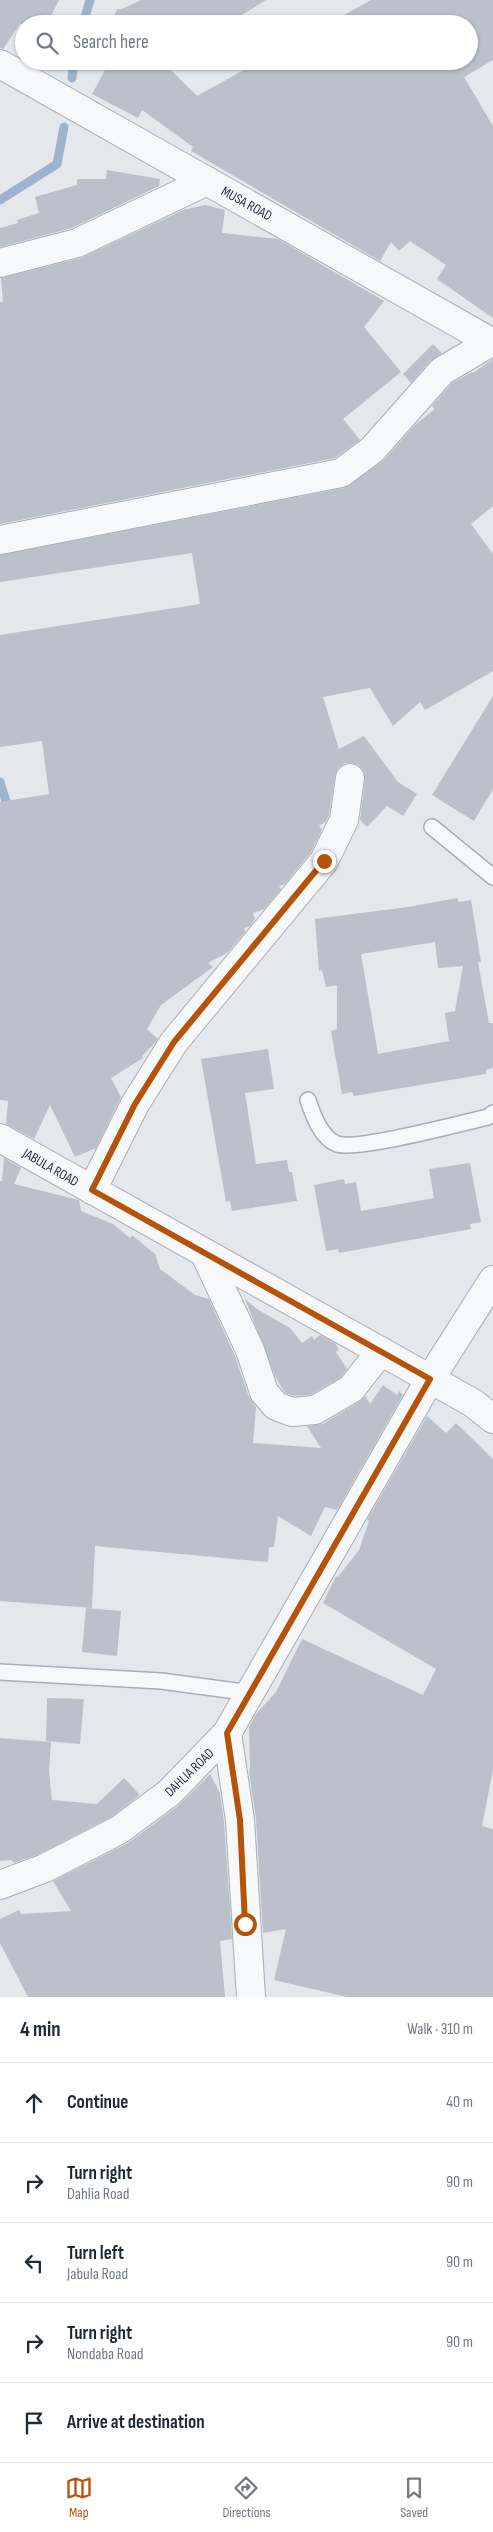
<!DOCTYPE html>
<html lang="en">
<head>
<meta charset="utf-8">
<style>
  :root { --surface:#fff; --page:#f6f6f7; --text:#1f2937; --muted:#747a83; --line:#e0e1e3; --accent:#b45309 }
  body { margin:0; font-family:"Sofia Sans Condensed",sans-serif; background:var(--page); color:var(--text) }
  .stop { position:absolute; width:15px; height:15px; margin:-11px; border:4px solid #b45309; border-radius:50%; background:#fff }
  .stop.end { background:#b45309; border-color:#fff; box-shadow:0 1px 5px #0008 }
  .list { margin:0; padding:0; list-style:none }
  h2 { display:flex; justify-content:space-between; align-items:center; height:65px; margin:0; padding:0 20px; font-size:21px }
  h2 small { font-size:16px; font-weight:400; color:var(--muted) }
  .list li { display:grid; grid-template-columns:32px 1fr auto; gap:15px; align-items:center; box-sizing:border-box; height:80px; padding:0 20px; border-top:1px solid var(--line) }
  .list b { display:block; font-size:19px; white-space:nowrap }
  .list p { margin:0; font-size:16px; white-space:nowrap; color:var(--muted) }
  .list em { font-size:16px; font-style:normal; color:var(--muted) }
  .icon { flex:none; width:28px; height:28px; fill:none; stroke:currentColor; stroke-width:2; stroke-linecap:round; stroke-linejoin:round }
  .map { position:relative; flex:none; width:493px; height:1997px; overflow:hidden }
  .search { position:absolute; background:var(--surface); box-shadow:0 1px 4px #0004; left:15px; right:15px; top:15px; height:55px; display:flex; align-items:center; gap:12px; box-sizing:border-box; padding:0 18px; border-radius:28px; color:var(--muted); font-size:19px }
  .sheet { height:465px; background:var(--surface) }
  nav { display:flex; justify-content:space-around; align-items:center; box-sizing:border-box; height:70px; border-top:1px solid var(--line); background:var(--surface); font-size:14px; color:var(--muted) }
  nav a { display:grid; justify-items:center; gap:2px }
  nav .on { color:var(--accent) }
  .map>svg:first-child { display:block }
</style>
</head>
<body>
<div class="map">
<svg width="493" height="1997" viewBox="0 0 493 1997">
  <rect width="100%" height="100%" fill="#e4e7ec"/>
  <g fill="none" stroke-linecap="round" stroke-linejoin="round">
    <g stroke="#9fb4cc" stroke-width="9">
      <path d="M83,24L90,0"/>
      <path d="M72,78L74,61"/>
      <path d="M0,200L57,164L64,127"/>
      <path d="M0,782L9,811"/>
    </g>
  </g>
  <g fill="#bbc0ca" fill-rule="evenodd">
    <path d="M0,0H59L47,24H20L3,49L0,48Z"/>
    <path d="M141,0H266L227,24H111L117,9H122Z"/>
    <path d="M371,0H493V60L464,77L493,126V318L437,279L446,265L410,241L399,251L391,242L380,261L191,151L193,147L142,110L138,118L92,94L105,70V61H166L164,63L197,96L260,61H469V24H328Z"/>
    <path d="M107,170L160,179L159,186L72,228L0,247V228L18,223L17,220L39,213L35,197L77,185V179H106Z"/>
    <path d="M205,205L225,210L222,233L278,239L384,301L364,327L401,372L343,419L360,440L335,458L0,524V302H3L1,278L81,258L183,210Z"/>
    <path d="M433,344L442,353L430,361L411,383L403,374Z"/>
    <path d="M493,359V506L471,524L493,554V671L425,710L420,702L393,726L370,688L323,697L339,749L364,736L398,782L417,794L403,816L387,806L367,827L360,820L365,780L364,772L359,765L352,763H345L338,768L335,776L329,815L325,823L319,825L322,830L311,852L285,884L279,886L281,889L264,909L253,913L255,919L250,926L244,928L245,932L227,953L208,963L213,967L161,1005L147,1029L158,1039L154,1044L142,1056L143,1058L111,1078L121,1097L96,1148L75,1157L50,1105L34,1139L6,1124L8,1101L0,1100V802L49,794L42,741L0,747V635L200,604L192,553L0,582V555L344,488L384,460L416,424L435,409L432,406L452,383L472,372L473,373Z"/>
    <path d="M493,696V789L474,821L432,795Z"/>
    <path d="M457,898L459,902L471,900L481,962H478L489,1023H493V1068L486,1070V1074L354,1096L352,1092L342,1094L331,1031L337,1029V985L326,987L322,970L319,971L315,919L408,907ZM435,942L438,968L463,966L455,1011L445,1013L449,1041L378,1054L361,954Z"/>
    <path d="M268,1049L274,1089L245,1093L256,1164L287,1160L289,1172H292L297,1201L232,1211L230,1201L226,1202L201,1059Z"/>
    <path d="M4,1158L21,1168L14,1184L79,1200L81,1211L113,1224L130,1238L132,1235L155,1254L160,1269L195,1295L209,1299L235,1356L249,1397L256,1407L253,1443L321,1448L307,1426L323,1424L359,1402L365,1396L370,1404L383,1385L397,1395L399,1391L403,1395L337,1510L325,1507L311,1536L278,1516L274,1547H269L268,1562L95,1546L92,1608L0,1601V1181H2Z"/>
    <path d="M470,1163L481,1222L470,1224L471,1229L339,1253L338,1249L326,1251L314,1185L344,1179L345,1184L356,1182L361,1211L434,1198L429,1169Z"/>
    <path d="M245,1299L257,1309L290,1328L302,1343L312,1336L314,1340L320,1335L335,1343L339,1350L336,1352L347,1369L341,1377L310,1395L294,1396L285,1393L276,1378Z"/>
    <path d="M427,1416L446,1433L456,1423L493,1459V1770L482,1826L493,1829V1997H347L274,1980L286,1929L263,1933L256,1819L249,1772L250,1769L249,1727L255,1715L276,1692L302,1639L423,1695L436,1669L323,1603L336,1576L338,1577L359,1550L369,1521L367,1520Z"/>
    <path d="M86,1608L121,1611L117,1656L82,1652Z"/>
    <path d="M47,1698L84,1699L80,1744L46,1741Z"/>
    <path d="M0,1738L51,1742L49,1771L52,1800L97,1804L124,1778L140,1795L111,1817L39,1854L14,1863L12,1860L0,1861Z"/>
    <path d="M210,1774L220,1793L224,1822L232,1939L220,1941L225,1997H28L0,1943V1919L19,1910L21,1914L71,1911L53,1881L128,1843L178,1806Z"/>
  </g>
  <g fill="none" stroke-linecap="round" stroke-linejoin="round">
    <defs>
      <g id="service">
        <path d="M432,827L493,877"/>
        <path d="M308,1100C313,1115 321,1138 337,1144C356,1151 463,1123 488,1117L493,1113"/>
        <path d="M0,1672L161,1681L251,1693"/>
      </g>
      <g id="minor">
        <path d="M0,64L493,343"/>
        <path d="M0,263L77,243L207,181"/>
        <path d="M0,540L341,473L372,450L442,371L491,342"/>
        <path d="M0,1138L473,1403L493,1419"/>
        <path d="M92,1190L135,1104L174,1042L324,861L344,820L350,778"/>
        <path d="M205,1254L250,1350L264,1392L276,1406L292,1412L315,1410L351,1389L381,1351"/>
        <path d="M227,1733L240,1820L251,1997"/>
        <path d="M0,1885L45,1868L119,1830L169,1793L227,1733L430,1379L493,1280"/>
      </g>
    </defs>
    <use href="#service" stroke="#a9aeb7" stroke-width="18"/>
    <use href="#minor" stroke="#a9aeb7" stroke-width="30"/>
    <use href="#service" stroke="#f7f8fa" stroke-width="15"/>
    <use href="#minor" stroke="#f7f8fa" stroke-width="28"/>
  </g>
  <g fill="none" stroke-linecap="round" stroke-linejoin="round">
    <path stroke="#b45309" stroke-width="6" d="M245,1924L240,1820L227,1733L430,1379L92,1190L135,1104L174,1042L324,861"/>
  </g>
  <g text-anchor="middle" stroke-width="4" stroke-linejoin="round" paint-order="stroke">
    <g font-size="14" fill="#2b3445" stroke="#f4f6f9">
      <text transform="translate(247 203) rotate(29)" y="5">MUSA ROAD</text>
      <text transform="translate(51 1167) rotate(30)" y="5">JABULA ROAD</text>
      <text transform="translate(189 1772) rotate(-44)" y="5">DAHLIA ROAD</text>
    </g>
  </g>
</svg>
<div class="stop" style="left:245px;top:1924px"></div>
<div class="stop end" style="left:324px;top:861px"></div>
<div class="search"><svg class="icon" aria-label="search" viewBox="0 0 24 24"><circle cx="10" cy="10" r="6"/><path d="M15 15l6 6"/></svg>Search here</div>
</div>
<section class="sheet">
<h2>4 min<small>Walk · 310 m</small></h2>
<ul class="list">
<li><svg class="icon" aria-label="ahead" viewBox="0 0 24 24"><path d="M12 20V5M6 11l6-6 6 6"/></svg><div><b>Continue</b></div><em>40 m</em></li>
<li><svg class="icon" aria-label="right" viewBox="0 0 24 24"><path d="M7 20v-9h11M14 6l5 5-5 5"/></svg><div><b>Turn right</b><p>Dahlia Road</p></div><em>90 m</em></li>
<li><svg class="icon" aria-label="left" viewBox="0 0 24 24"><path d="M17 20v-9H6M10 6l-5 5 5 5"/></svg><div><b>Turn left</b><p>Jabula Road</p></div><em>90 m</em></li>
<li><svg class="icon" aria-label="right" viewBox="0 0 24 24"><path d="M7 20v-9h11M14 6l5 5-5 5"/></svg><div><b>Turn right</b><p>Nondaba Road</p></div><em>90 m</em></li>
<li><svg class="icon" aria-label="arrive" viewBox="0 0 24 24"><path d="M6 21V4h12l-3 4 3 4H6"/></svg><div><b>Arrive at destination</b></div></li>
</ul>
</section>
<nav>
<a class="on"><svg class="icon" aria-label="map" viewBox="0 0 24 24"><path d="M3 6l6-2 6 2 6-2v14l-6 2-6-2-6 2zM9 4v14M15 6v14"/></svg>Map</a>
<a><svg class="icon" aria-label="directions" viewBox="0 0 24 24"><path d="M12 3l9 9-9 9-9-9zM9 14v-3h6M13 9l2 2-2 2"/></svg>Directions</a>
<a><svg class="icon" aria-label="saved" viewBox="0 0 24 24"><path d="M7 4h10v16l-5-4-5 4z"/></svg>Saved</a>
</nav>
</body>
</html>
